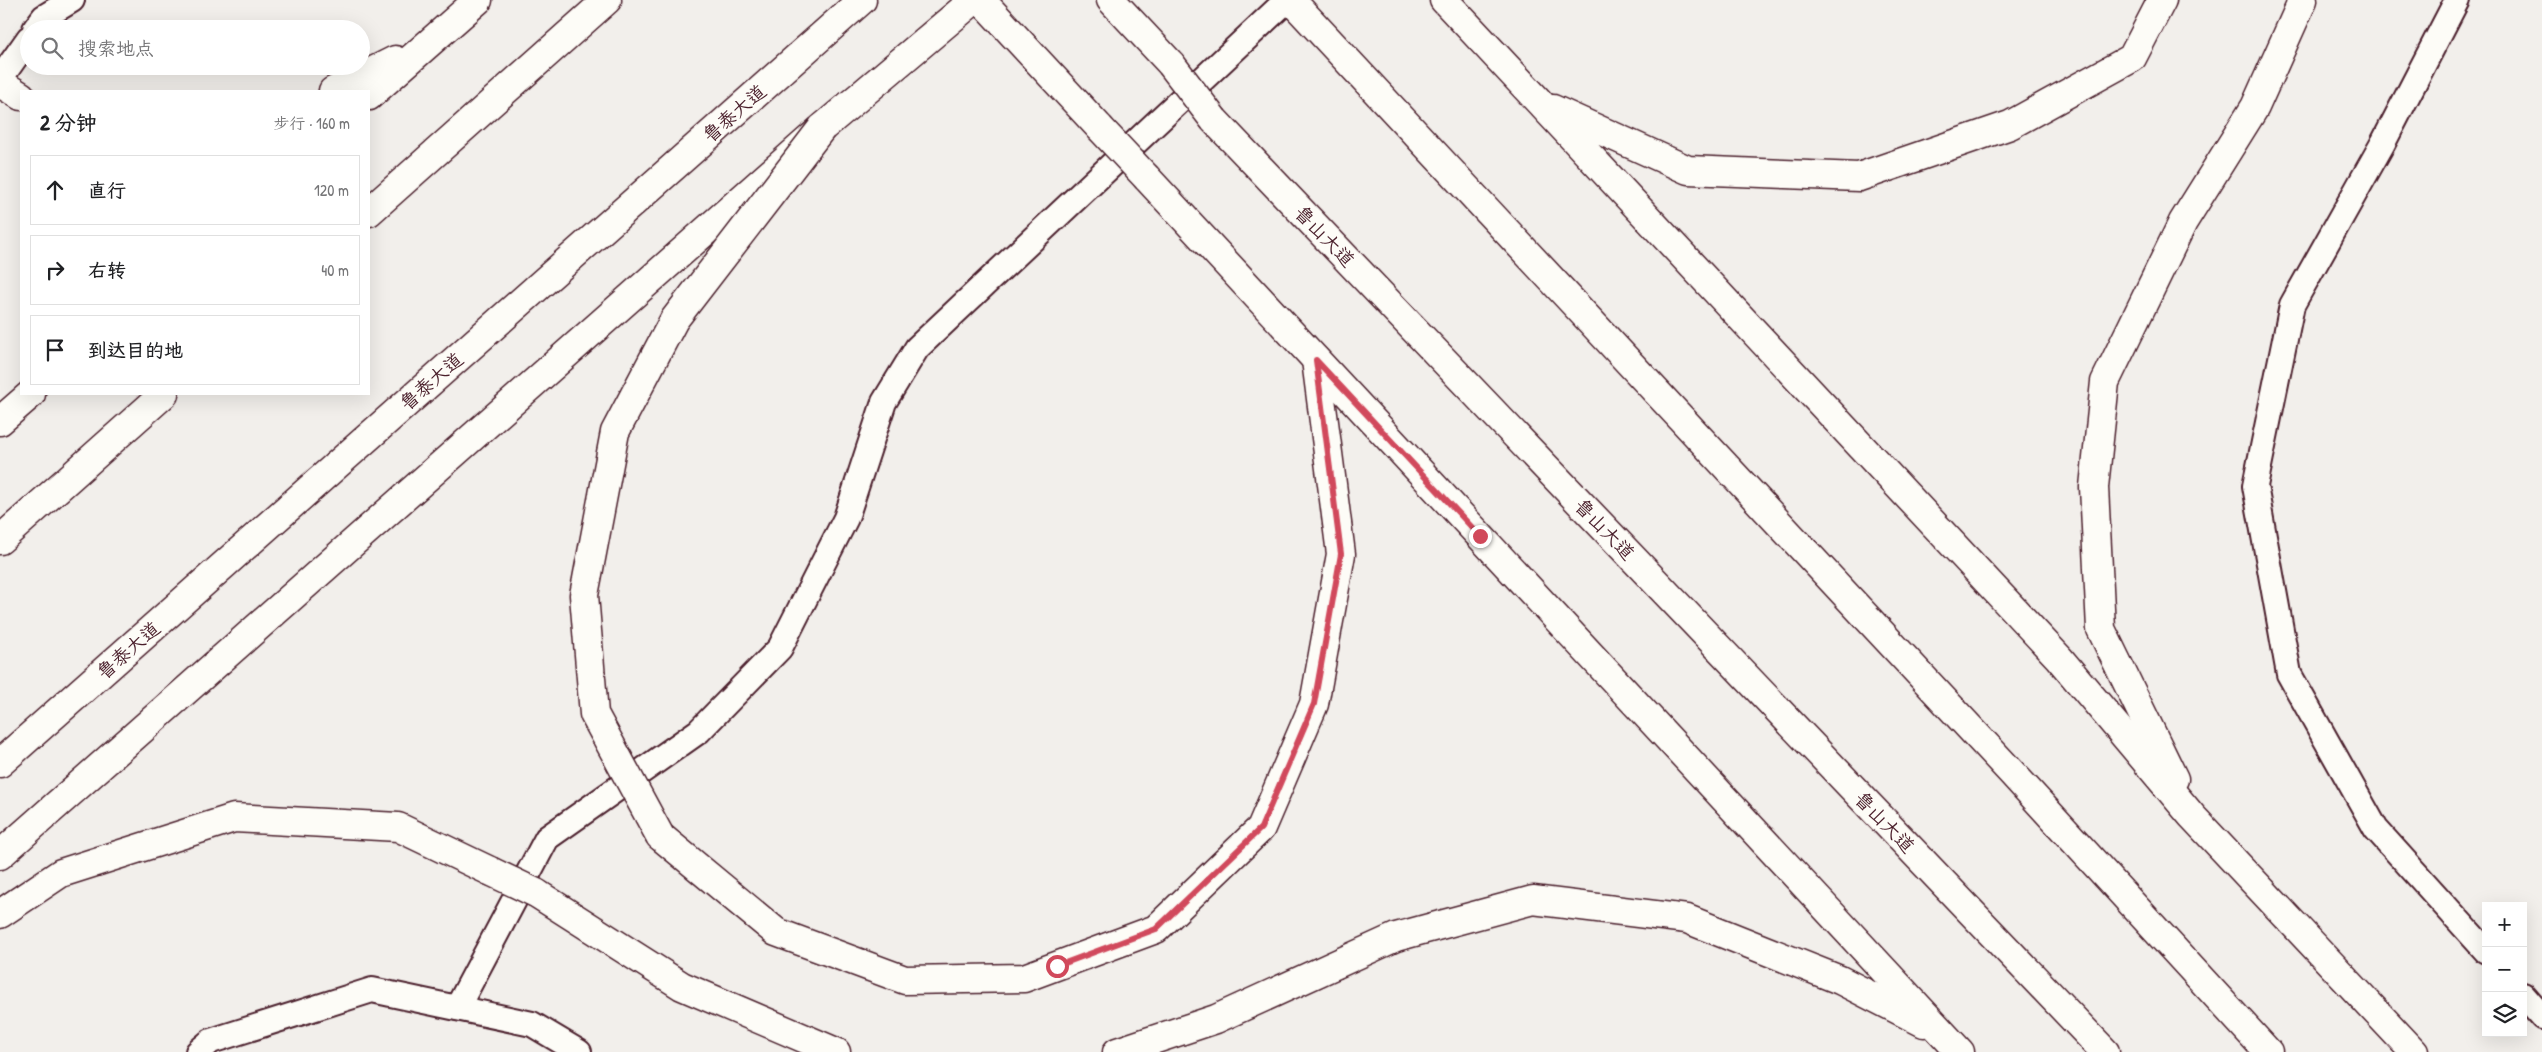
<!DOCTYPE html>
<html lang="zh">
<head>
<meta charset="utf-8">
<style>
  :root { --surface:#fff; --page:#f6f6f6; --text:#202124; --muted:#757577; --line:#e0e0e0 }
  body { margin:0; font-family:"Patrick Hand","LXGW WenKai TC",sans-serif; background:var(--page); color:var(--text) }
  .controls { position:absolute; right:15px; bottom:15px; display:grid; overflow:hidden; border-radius:0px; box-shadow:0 5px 20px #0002 }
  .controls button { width:45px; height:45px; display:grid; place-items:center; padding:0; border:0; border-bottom:1px solid var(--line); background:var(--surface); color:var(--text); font:25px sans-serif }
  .stop { position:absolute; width:15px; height:15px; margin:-11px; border:4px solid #d1495b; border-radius:50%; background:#fff }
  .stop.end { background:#d1495b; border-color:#fff; box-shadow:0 1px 5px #0008 }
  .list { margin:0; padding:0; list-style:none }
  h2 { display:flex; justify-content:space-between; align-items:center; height:65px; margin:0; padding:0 20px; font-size:21px }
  h2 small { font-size:16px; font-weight:400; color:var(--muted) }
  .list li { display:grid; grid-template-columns:32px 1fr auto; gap:15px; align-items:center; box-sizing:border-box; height:70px; margin:0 10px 10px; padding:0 10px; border:1px solid var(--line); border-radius:0px }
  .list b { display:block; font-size:19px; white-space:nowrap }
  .list em { font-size:16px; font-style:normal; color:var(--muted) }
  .icon { flex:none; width:28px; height:28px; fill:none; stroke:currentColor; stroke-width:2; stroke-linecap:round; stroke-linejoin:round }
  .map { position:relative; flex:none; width:2542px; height:1052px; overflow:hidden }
  .search { position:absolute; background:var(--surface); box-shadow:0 5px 20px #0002; left:20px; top:20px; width:350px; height:55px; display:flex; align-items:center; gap:12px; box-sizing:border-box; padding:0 18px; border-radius:28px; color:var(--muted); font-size:19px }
  .panel { position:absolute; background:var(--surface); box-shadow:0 5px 20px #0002; left:20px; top:90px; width:350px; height:305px; border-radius:0px }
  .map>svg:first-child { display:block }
</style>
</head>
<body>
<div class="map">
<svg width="2542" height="1052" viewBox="0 0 2542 1052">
  <rect width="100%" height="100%" fill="#f2efeb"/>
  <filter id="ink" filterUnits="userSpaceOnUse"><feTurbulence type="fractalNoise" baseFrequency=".02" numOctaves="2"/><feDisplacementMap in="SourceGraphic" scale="10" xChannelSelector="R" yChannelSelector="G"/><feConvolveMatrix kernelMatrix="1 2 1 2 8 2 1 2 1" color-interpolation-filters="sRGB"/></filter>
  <g filter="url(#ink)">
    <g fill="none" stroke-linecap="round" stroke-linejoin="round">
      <defs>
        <g id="lane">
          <path d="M2457,0L2383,143L2292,305L2255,486L2289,674L2376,829L2486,951"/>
          <path d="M35,29L44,17L72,0"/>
          <path d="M0,79L29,38"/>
          <path d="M2523,995L2542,1017"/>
          <path d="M457,1008L547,838L699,731L780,648L846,518L884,402L917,348L1287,0"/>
          <path d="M198,1052L211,1041L372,990L532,1024L579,1052"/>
        </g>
        <g id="primary">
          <path d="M981,0L1100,128"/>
          <path d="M1111,0L1171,64"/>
          <path d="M1291,0L2012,773L2268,1052"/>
          <path d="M1444,0L2059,658L2192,816L2414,1052"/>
          <path d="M0,83L21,96"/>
          <path d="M333,91L395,60"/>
          <path d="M369,96L478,0"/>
          <path d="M1553,109L1688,170L1859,177L2010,125L2132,58L2162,0"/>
          <path d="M1214,120L2105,1052"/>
          <path d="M1147,178L1960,1052"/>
          <path d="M0,421L31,394"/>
          <path d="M2174,779L2101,629L2094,487L2105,382L2183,222L2255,107L2303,0"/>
          <path d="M660,836L776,932L905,980L1024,978L1156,929L1261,828L1314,704L1341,554L1316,360"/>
          <path d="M0,855L822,128L974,0"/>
          <path d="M536,893L682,986L836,1052"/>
          <path d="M0,914L61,873L234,818L398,827L490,871"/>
          <path d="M1117,1052L1216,1019L1396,937L1533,900L1687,919L1840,980L1924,1023"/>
        </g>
        <g id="highway">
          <path d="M369,212L607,0"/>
          <path d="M0,540L164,394"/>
          <path d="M0,763L862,0"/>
        </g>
      </defs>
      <use href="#lane" stroke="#4a1f2b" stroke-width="28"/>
      <use href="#primary" stroke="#4a1f2b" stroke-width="31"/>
      <use href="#highway" stroke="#4a1f2b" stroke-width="31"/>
      <use href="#lane" stroke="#fdfcf7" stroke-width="24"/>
      <use href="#primary" stroke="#fdfcf7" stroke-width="28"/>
      <use href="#highway" stroke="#fdfcf7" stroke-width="28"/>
      <defs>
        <g id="primary-bridge">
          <path d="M1171,64L1214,120"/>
          <path d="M1100,128L1147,178"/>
          <path d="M660,836L594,714L584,595L615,432L674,320L822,128"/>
          <path d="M490,871L536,893"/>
        </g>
      </defs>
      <use href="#primary-bridge" stroke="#4a1f2b" stroke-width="31" stroke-linecap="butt"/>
      <use href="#primary-bridge" stroke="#fdfcf7" stroke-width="28"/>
    </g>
  </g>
  <g fill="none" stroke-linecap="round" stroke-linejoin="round" filter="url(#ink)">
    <path stroke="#d1495b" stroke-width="6" d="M1057,966L1156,929L1261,828L1314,704L1341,554L1316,360L1480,536"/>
  </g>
  <g text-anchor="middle" stroke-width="5" stroke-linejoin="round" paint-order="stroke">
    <g font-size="19" fill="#4a1f2b" stroke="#fdfcf7">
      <text transform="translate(734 113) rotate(-41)" y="7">鲁泰大道</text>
      <text transform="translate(1325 236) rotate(46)" y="7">鲁山大道</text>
      <text transform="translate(431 381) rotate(-41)" y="7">鲁泰大道</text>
      <text transform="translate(1605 529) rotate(46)" y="7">鲁山大道</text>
      <text transform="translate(128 650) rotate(-41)" y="7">鲁泰大道</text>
      <text transform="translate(1885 822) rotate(46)" y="7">鲁山大道</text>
    </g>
  </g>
</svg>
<div class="controls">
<button>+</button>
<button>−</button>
<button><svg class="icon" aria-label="layers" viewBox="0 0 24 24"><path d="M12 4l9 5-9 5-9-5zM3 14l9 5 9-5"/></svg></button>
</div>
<div class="stop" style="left:1057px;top:966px"></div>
<div class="stop end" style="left:1480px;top:536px"></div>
<div class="search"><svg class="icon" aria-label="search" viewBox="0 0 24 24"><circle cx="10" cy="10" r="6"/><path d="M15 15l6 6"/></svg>搜索地点</div>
<section class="panel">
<h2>2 分钟<small>步行 · 160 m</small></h2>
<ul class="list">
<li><svg class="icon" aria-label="ahead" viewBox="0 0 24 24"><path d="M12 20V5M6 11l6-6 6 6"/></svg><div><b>直行</b></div><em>120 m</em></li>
<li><svg class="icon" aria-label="right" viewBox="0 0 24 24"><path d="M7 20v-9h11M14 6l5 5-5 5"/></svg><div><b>右转</b></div><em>40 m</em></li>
<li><svg class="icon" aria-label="arrive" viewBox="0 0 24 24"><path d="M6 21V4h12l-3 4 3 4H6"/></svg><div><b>到达目的地</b></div></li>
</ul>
</section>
</div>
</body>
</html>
